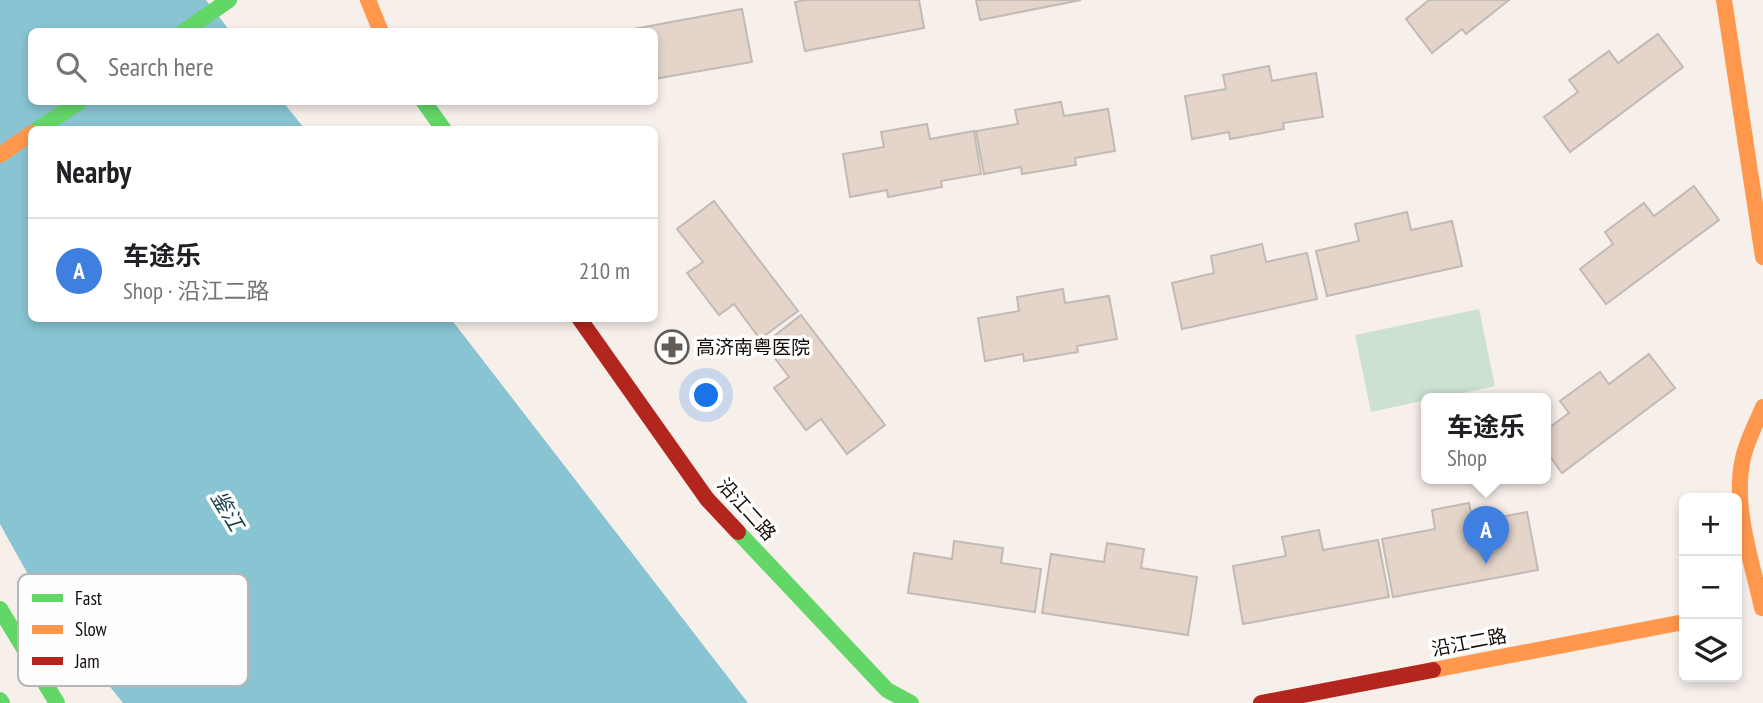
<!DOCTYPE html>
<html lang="en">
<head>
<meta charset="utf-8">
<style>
  :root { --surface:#fff; --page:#f2f2f2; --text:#202124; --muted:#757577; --line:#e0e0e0; --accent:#635b56 }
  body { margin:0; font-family:"PT Sans Narrow","Noto Sans SC",sans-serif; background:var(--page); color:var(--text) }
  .controls { position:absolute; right:21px; bottom:21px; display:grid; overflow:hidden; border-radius:10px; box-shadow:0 4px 10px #0003 }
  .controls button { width:63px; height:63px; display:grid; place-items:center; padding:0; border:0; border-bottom:2px solid var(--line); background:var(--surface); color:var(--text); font:35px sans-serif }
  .you { position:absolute; left:707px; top:396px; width:24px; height:24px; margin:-18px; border:5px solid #fff; border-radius:50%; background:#1a73e8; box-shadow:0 0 0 10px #1a73e833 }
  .badge { display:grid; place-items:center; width:46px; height:46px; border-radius:50%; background:var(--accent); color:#fff; font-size:23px; font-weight:700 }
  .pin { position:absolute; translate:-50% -58px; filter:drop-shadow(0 2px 4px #0008) }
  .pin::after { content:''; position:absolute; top:37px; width:24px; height:21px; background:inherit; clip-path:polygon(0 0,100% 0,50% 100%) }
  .popup { position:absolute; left:1421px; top:393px; width:130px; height:91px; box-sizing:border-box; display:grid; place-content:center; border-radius:10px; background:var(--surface); filter:drop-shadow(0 2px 5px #0005); font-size:23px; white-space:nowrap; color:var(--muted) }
  .popup b { font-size:26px; color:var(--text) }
  .popup::after { content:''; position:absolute; left:50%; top:100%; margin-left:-14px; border:14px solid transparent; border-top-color:var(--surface) }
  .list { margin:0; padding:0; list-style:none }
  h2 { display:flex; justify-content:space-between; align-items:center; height:91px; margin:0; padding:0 28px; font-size:30px }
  h2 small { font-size:23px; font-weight:400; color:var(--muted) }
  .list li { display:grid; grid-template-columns:46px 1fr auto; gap:21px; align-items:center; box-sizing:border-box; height:105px; padding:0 28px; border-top:2px solid var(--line) }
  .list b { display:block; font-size:26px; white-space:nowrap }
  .list p { margin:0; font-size:23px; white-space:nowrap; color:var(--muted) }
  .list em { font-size:23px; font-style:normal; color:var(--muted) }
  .icon { flex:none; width:38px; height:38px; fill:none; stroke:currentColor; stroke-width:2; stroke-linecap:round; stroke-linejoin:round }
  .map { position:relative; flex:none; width:1763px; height:703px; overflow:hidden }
  .search { position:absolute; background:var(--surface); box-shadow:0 4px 10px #0003; left:28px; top:28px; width:630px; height:77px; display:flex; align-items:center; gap:18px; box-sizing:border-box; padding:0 24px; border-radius:10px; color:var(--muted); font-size:26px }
  .panel { position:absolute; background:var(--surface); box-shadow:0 4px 10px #0003; left:28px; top:126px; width:630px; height:196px; border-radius:10px }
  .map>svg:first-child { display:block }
</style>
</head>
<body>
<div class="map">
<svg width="1763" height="703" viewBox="0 0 1763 703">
  <rect width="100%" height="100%" fill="#f7efea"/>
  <path fill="#cce1d1" d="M1479,309L1495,386L1440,398H1426V400L1371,412L1355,335Z"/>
  <path fill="#88c4d2" d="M0,0H206L230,31L32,32V102H283L305,129L32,130V318L451,319L748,703H123L46,607L0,524Z"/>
  <g fill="#e4d4ca" stroke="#c2bab5" stroke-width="2">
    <path d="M805,0H919L924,28L805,51L795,2Z"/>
    <path d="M976,0H1081L980,20Z"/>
    <path d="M1429,0H1509L1466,34L1462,29L1432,53L1406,19Z"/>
    <path d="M742,9L752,62L654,79V32H617Z"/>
    <path d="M1658,34L1683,67L1570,152L1544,117L1578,92L1569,80L1609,51L1618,63Z"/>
    <path d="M1269,66L1272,81L1316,73L1323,117L1283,123L1284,129L1230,139L1229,132L1192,139L1185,96L1226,89L1223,75Z"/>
    <path d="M1061,102L1064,116L1108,109L1115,151L1075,158L1076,165L1022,174L1021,167L984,174L976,131L1018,124L1015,110Z"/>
    <path d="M927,124L930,139L974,131L981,174L941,181L942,187L888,197L887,190L850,197L843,154L884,147L881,132Z"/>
    <path d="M1694,186L1719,220L1606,304L1580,269L1613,244L1605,232L1644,203L1654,216Z"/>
    <path d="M714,201L798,311L760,339L734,304L719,315L687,273L703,262L677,229Z"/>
    <path d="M1407,212L1411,230L1452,221L1462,266L1327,296L1316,251L1359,241L1355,224Z"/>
    <path d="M1262,244L1266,262L1307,253L1317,299L1182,329L1172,283L1214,273L1211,256Z"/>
    <path d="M1063,289L1065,303L1109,296L1117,339L1077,346L1078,352L1024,361L1023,354L985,361L978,318L1019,311L1017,297Z"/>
    <path d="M801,315L885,425L847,454L821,419L806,430L774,388L789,377L764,344Z"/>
    <path d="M1649,354L1675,388L1562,473L1546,451V430L1569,413L1560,401L1600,372L1609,384Z"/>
    <path d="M1469,503L1473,522L1527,512L1538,570L1393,597L1382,539L1435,529L1432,510Z"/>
    <path d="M1319,530L1323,550L1378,540L1389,597L1243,624L1233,566L1286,556L1282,537Z"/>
    <path d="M954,541L1003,548L1001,563L1041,569L1035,612L908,593L914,553L952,559Z"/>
    <path d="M1107,543L1144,549L1141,568L1197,577L1188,635L1042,613L1051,554L1104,562Z"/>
  </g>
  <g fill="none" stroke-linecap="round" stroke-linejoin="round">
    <g stroke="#63d668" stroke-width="16">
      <path d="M183,32L229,0"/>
      <path d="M424,102L444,130"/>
      <path d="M37,130L79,102"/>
      <path d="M738,532L887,690L911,703"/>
      <path d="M0,609L57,703"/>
      <path d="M0,700L2,703"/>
    </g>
    <g stroke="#ff974d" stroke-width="16">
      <path d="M368,0L381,32"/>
      <path d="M1724,0L1763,257"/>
      <path d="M0,155L32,133"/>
      <path d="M1762,608C1752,561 1732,506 1743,458C1747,440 1756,424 1763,407"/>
      <path d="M1433,670L1684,622"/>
    </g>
    <g stroke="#b3261e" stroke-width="16">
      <path d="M579,318L707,499L738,532"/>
      <path d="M1261,703L1433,670"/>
    </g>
  </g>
  <defs>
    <symbol id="pharmacy-ring" viewBox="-11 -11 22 22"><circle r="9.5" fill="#fefefe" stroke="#635b56" stroke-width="1.5"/><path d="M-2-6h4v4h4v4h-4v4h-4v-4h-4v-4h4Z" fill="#635b56"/></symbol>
  </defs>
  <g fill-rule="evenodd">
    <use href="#pharmacy-ring" x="653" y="328" width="38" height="38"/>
  </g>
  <g text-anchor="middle" stroke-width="7" stroke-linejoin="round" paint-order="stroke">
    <g font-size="19" fill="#130b06" stroke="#fefefe" text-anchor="start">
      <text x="696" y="354">高济南粤医院</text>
    </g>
    <g font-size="19" fill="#130b06" stroke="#fefefe">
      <text transform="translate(747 509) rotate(48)" y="7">沿江二路</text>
      <text transform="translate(1469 642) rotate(-11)" y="7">沿江二路</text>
    </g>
    <g font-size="21" font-style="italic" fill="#163f49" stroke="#fefefe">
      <text transform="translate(227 511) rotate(59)" y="7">鉴江</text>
    </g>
  </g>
  <rect x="18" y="574" width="230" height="112" rx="10" fill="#fefefe" stroke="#b8b5b4" stroke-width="2"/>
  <rect x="32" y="594" width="31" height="8" fill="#63d668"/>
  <rect x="32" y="625" width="31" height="9" fill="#ff974d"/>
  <rect x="32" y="657" width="31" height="8" fill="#b3261e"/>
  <g font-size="19" fill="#130b06">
    <text x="75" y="605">Fast</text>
    <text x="75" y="636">Slow</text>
    <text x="75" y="668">Jam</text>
  </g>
</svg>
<div class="controls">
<button>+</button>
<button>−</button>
<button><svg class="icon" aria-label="layers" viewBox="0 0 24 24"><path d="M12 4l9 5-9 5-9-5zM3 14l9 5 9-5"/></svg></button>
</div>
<div class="you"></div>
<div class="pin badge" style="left:1486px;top:564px;background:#3f7fe0">A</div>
<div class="popup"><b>车途乐</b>Shop</div>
<div class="search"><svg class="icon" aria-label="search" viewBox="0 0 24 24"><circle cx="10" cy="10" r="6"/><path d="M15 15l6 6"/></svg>Search here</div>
<section class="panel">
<h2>Nearby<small></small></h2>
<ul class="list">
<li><span class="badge" style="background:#3f7fe0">A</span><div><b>车途乐</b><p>Shop · 沿江二路</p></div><em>210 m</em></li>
</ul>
</section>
</div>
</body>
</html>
